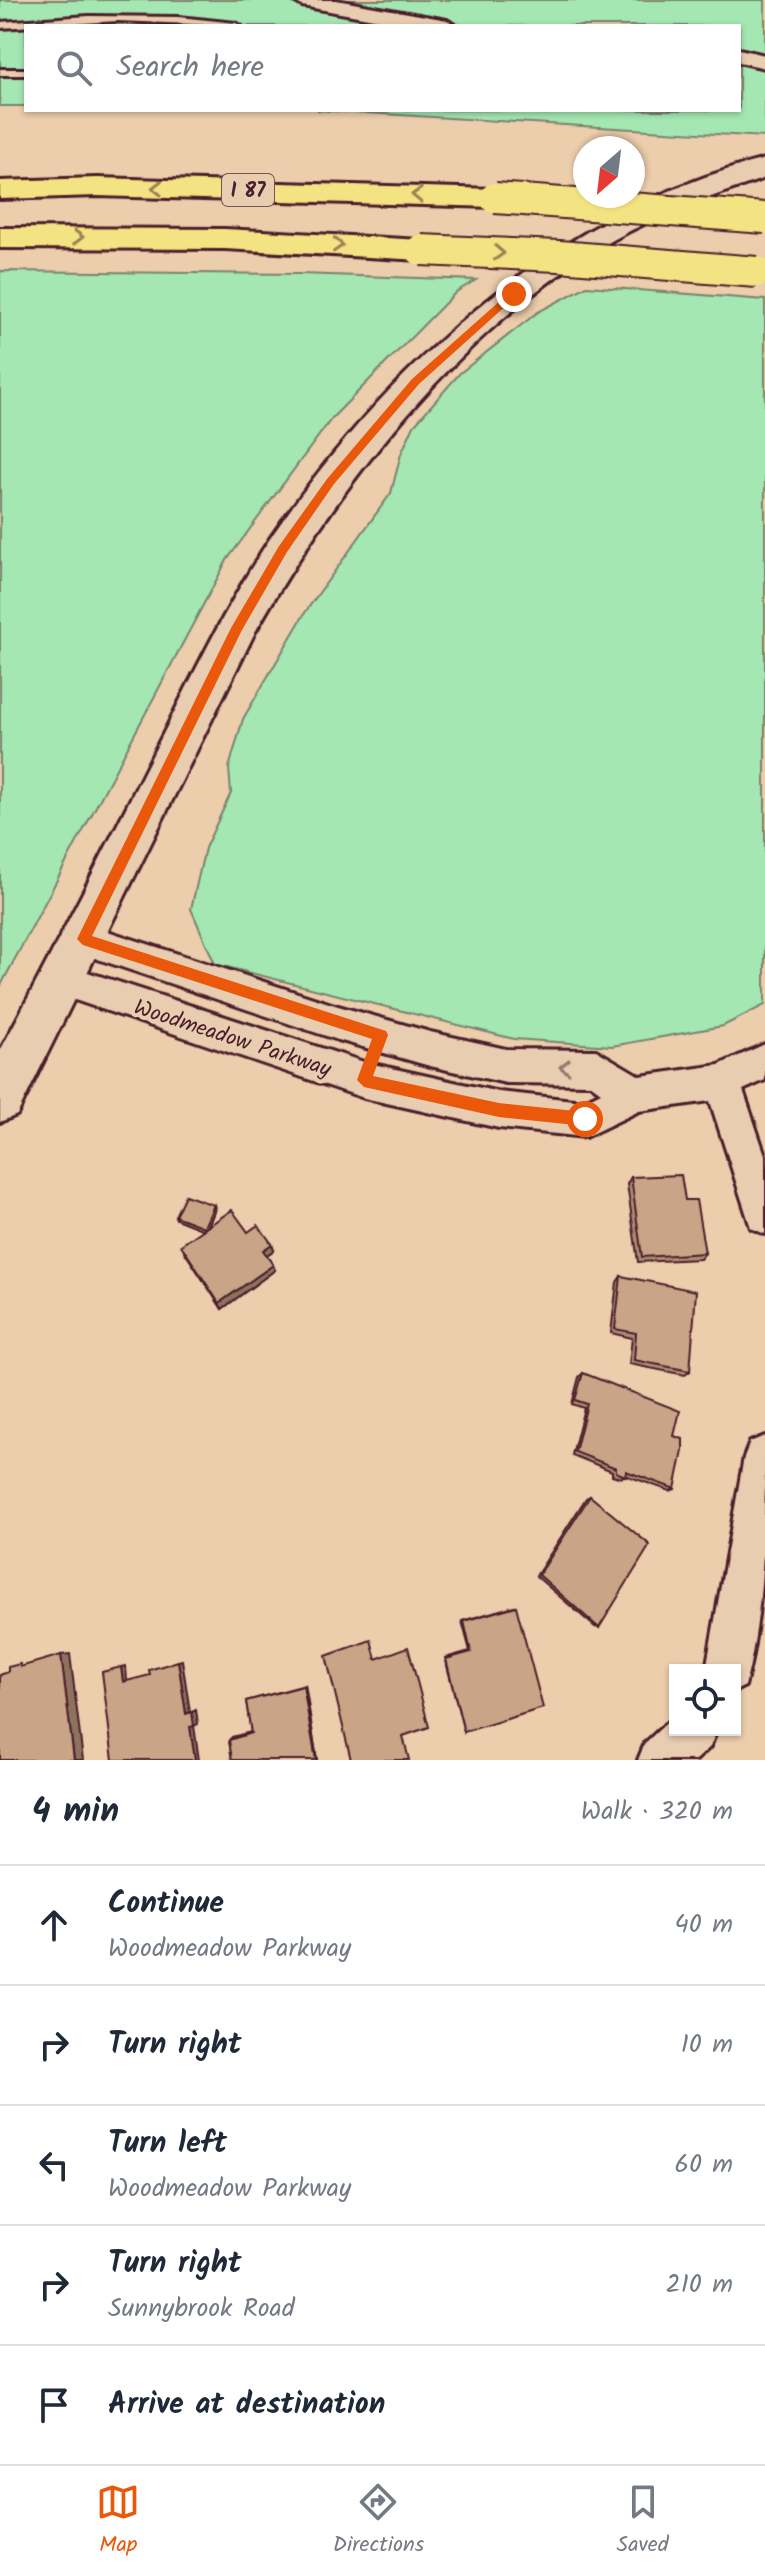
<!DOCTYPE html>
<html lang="en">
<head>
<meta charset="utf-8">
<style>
  :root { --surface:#fff; --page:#f2f2f3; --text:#1f2937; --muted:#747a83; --line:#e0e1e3; --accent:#ea580c }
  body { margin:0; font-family:Kalam,sans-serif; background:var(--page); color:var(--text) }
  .controls { position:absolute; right:24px; bottom:24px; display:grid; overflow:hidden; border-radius:0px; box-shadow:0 2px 6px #0004 }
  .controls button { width:72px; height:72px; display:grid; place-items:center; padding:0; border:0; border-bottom:2px solid var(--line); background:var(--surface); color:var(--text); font:40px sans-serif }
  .compass { position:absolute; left:573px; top:136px; width:72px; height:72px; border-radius:50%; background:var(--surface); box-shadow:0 2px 6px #0004; rotate:208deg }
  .stop { position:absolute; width:24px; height:24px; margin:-18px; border:6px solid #ea580c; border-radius:50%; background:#fff }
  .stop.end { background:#ea580c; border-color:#fff; box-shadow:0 2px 8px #0008 }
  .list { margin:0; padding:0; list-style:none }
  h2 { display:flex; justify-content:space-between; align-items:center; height:104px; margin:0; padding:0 32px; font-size:34px }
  h2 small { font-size:26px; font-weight:400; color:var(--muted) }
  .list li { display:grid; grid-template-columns:52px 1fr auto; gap:24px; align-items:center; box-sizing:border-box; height:120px; padding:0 32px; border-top:2px solid var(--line) }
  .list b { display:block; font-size:30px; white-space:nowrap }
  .list p { margin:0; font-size:26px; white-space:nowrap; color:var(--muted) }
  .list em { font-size:26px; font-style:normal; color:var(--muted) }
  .icon { flex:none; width:44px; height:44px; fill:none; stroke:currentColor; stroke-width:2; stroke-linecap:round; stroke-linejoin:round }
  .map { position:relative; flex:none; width:765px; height:1760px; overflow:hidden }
  .search { position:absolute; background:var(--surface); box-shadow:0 2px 6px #0004; left:24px; right:24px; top:24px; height:88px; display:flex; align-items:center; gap:20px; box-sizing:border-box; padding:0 28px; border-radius:0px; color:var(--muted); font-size:30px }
  .sheet { height:704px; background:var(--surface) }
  nav { display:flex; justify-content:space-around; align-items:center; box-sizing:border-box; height:112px; border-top:2px solid var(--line); background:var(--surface); font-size:22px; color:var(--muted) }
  nav a { display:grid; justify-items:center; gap:4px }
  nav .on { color:var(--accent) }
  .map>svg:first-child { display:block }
</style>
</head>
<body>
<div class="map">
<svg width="765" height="1760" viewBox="0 0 765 1760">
  <rect width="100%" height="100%" fill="#eccdac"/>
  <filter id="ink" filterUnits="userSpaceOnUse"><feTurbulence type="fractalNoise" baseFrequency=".0125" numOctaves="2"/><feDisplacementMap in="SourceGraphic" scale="16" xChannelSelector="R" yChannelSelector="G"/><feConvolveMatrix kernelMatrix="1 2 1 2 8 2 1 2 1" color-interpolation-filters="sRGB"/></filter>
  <g filter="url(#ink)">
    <g fill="#a4e7b2" stroke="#77836e" stroke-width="2">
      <path d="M0,0H765V137L317,110H739V26H26V106H0Z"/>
      <path d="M0,271L299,274L476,280L456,292L332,418L227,560L0,987Z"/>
      <path d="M587,286L765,300V1005L723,1026L612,1046L514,1039L215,964L191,909L205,848L231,793L229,768L243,719L306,611L391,493L401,454L414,425L460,373L538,312Z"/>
    </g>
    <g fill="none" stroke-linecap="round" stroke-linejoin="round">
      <defs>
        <g id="lane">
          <path d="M89,16L178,17L236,23L241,26L118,21L0,28V22Z"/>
          <rect x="0" y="69" width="26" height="6"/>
        </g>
        <g id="street">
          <path d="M292,0H336L447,20L457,26H412L302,6Z"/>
          <path d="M739,49L765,55V68L739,62Z"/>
          <path d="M83,923L338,1006L430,1032L506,1049L596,1050L640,1076L719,1065L765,1044V1080L743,1090L765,1155V1234L751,1228L710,1101L639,1111L585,1137L499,1128L364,1098L63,996L50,991L45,980L50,969L63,964L364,1062L499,1092L583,1101L601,1092L590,1084L506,1083L430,1066L338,1040L71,950L66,939L71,928Z"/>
          <path d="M765,1436C765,1516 765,1610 745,1686L735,1691V1670H706L744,1457L750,1442Z"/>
          <path d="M675,1715V1730H717L710,1747L696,1760H638L645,1743Z"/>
        </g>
        <path id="secondary" d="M765,159V178C713,196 661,213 613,240C460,328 340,482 255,632L17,1115L0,1122V1051C54,950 106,848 157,746C193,676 227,603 271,537C390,364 557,211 765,159Z"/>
        <g id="highway">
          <path d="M97,178L495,189L506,192L510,198L506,204L495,207L97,196L0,199V181Z"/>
          <path d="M0,228L225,229L421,240L432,243L437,250L432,257L421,260L225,249L0,248Z"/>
        </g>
      </defs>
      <use href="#lane" stroke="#4a1f2b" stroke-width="6"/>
      <use href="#street" stroke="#4a1f2b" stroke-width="6"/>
      <use href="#secondary" stroke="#4a1f2b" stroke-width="6"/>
      <use href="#highway" stroke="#4a1f2b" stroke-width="6"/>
      <use href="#lane" fill="#e9cdb0" fill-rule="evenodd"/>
      <use href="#street" fill="#e9cdb0" fill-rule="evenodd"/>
      <use href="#secondary" fill="#e9cdb0" fill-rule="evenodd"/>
      <use href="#highway" fill="#f4e382" fill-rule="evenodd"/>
      <defs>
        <g id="highway-bridge">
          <path d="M495,198L765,218"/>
          <path d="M421,250L559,256L757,272"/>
        </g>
      </defs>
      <use href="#highway-bridge" stroke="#4a1f2b" stroke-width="34" stroke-linecap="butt"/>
      <use href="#highway-bridge" stroke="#f4e382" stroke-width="30"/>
    </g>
    <g fill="#ae8d73" stroke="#4a1f2b" stroke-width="2">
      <path d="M631,1177L685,1200L705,1253L700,1259L638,1262L627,1184Z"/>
      <path d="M214,1205L215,1209L208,1227L248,1232L274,1250L267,1255L275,1270L222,1309L184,1251L204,1230L176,1219L175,1216Z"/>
      <path d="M621,1276L690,1371L685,1375L629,1364L632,1338L611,1333L617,1282Z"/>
      <path d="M583,1373L674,1436L675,1489L670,1491L625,1475L621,1478L612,1475V1471L572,1455L584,1408L572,1404L579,1377Z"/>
      <path d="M590,1496L599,1628L595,1627L536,1576L586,1498Z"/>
      <path d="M514,1606L464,1732L445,1658L470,1651L462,1621Z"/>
      <path d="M305,1685L317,1760H232L229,1740L232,1737L251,1732L246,1701Z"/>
    </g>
    <g fill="#8d735e" stroke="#4a1f2b" stroke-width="2">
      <path d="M214,1205L215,1209L206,1231L204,1227Z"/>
      <path d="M272,1244L274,1250L265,1256L263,1250Z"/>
      <path d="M273,1265L275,1270L222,1309L219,1303Z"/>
      <path d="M70,1654L83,1760H74L61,1655Z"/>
      <path d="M182,1660L190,1712L186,1714L178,1661Z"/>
      <path d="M126,1666L127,1681L123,1682L121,1667Z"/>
      <path d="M305,1685L317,1760H316L303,1686Z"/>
      <path d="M196,1710L198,1724L194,1726L199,1760H195L190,1727L192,1712Z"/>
    </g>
    <g fill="#caa486" stroke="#4a1f2b" stroke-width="2">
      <path d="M681,1175L685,1200H696L705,1253L642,1257L631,1177Z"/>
      <path d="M185,1195L214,1205L204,1227L175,1216Z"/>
      <path d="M232,1210L248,1232L258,1225L272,1244L263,1250L273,1265L219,1303L181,1245Z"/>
      <path d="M621,1276L696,1291L690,1371L634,1360L636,1333L615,1329Z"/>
      <path d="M583,1373L680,1411L674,1436L683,1439V1451L675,1489L626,1471L625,1476L616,1472V1468L575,1452L587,1404L575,1400Z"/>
      <path d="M590,1496L650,1545L599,1628L539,1575Z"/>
      <path d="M516,1606L543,1708L464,1732L446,1659L471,1652L464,1621Z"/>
      <path d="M371,1640L376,1659L408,1647L429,1727L403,1736L409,1760H351L326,1656Z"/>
      <path d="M61,1655L74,1760H0V1675L8,1672V1667L20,1664V1667Z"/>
      <path d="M178,1661L186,1714L192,1712L194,1726L190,1727L195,1760H113L102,1672L121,1667L123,1682L150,1675L149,1670Z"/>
      <path d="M303,1686L316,1760H232L229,1740L251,1733L246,1701Z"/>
    </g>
    <defs><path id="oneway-chevron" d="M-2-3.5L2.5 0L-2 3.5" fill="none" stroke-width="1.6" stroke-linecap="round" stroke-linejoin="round" transform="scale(2)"/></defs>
    <g stroke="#9f8156">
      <use href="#oneway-chevron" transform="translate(157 188) rotate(-179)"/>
      <use href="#oneway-chevron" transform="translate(417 195) rotate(-178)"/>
      <use href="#oneway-chevron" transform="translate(78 237) rotate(1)"/>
      <use href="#oneway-chevron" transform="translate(338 245) rotate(3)"/>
      <use href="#oneway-chevron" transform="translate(499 253) rotate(3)"/>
    </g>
    <use stroke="#9a766e" href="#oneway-chevron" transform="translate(565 1067) rotate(-180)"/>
  </g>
  <path fill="#ea580c" d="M511,291L519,294L419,384L334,484L287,552L242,630L92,936L386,1031L388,1035L373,1076L499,1103L585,1112L592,1119L585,1126L499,1117L364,1087L357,1080L372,1039L83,945L77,939L231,628L279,546L327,479L412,379Z"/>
  <g text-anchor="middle" stroke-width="8" stroke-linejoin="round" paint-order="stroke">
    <rect fill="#e9cdb0" stroke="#7a5353" stroke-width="2" x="222" y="174" width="52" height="32" rx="6"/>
    <g font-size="20" font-weight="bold" fill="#4a1f2b">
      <text x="248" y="197">I 87</text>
    </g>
    <g font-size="22" fill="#4a1f2b" stroke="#e9cdb0">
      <text transform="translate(233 1037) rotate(18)" y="8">Woodmeadow Parkway</text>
    </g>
  </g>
</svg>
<div class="controls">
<button><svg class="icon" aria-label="locate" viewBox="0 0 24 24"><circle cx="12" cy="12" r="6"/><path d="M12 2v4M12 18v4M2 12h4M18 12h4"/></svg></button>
</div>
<svg class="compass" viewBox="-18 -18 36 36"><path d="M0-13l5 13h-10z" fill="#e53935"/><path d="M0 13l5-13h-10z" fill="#747a83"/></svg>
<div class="stop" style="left:585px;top:1119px"></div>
<div class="stop end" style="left:514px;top:294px"></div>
<div class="search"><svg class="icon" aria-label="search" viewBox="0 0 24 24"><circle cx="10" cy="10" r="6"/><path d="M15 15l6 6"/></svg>Search here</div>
</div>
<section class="sheet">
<h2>4 min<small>Walk · 320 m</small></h2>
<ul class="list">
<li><svg class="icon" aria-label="ahead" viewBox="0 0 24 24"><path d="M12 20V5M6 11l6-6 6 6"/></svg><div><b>Continue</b><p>Woodmeadow Parkway</p></div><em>40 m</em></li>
<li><svg class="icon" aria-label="right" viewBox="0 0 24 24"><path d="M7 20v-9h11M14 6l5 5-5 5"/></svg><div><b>Turn right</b></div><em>10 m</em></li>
<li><svg class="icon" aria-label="left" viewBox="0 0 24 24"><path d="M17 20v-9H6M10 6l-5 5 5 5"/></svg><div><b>Turn left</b><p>Woodmeadow Parkway</p></div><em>60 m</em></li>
<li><svg class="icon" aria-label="right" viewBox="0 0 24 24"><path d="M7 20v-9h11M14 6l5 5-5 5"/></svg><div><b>Turn right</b><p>Sunnybrook Road</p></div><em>210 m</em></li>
<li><svg class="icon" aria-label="arrive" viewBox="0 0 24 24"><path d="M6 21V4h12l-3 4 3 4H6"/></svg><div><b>Arrive at destination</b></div></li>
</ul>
</section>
<nav>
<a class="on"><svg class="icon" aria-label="map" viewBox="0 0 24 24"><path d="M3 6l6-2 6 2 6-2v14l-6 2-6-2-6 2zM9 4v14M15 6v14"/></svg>Map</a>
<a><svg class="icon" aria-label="directions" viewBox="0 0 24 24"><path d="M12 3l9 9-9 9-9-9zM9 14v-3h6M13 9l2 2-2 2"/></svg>Directions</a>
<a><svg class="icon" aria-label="saved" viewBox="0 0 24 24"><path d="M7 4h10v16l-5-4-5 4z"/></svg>Saved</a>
</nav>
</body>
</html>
